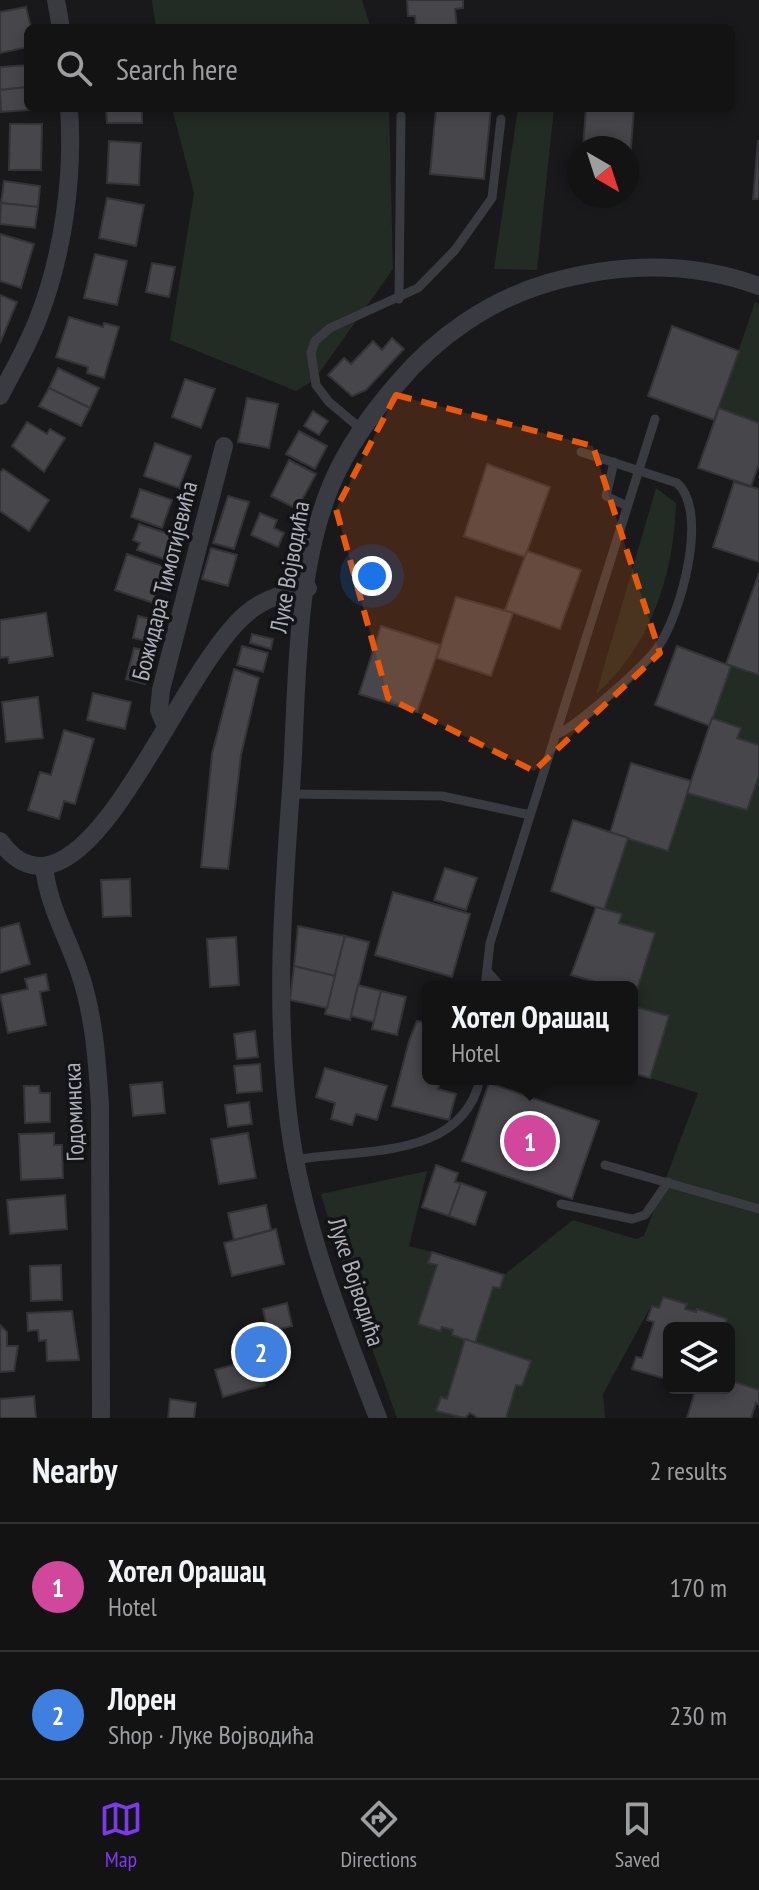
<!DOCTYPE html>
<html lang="en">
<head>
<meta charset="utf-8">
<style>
  :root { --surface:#131314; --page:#202022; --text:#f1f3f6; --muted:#9d9ea0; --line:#323234; --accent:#7c3aed }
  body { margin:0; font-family:"PT Sans Narrow",sans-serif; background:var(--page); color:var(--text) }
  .controls { position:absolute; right:24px; bottom:24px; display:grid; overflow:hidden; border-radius:12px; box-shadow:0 4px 12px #0003 }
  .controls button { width:72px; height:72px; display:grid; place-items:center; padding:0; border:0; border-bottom:2px solid var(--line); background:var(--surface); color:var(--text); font:40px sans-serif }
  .compass { position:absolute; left:567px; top:136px; width:72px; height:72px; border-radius:50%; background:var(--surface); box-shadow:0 4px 12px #0003; rotate:141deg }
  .you { position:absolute; left:372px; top:576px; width:28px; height:28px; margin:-20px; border:6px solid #fff; border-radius:50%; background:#1a73e8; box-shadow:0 0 0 12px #1a73e833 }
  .badge { display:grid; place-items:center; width:52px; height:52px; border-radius:50%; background:var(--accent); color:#fff; font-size:26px; font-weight:700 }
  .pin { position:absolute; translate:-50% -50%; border:4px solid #fff; box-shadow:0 2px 8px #0006 }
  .popup { position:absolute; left:422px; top:981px; width:216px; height:104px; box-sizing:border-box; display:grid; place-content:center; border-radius:12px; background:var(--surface); filter:drop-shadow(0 2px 6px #0005); font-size:26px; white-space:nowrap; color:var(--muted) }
  .popup b { font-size:30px; color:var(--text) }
  .popup::after { content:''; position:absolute; left:50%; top:100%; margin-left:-16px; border:16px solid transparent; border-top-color:var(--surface) }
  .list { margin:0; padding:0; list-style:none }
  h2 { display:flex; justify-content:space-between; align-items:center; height:104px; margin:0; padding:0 32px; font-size:34px }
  h2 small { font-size:26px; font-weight:400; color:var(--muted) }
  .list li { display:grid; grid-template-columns:52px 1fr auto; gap:24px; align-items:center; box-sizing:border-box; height:128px; padding:0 32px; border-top:2px solid var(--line) }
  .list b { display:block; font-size:30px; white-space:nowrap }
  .list p { margin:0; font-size:26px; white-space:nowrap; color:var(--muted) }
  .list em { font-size:26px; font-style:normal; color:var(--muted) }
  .icon { flex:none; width:44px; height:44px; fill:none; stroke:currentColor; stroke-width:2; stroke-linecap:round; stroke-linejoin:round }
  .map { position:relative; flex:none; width:759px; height:1418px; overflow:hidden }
  .search { position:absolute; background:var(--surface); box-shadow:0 4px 12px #0003; left:24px; right:24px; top:24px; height:88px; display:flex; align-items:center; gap:20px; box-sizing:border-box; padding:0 28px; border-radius:12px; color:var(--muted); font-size:30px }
  .sheet { height:360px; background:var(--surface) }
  nav { display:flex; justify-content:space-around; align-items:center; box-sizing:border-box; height:112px; border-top:2px solid var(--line); background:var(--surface); font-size:22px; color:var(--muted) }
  nav a { display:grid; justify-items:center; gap:4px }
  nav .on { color:var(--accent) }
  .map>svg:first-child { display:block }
</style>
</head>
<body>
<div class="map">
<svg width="759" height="1418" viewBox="0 0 759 1418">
  <rect width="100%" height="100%" fill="#19191b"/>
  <g fill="#232b25">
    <path d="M152,0H362L371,28H156Z"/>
    <path d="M172,108H389L393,269L314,380L296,391L170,340L194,193Z"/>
    <path d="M518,108H554L537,270L494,269Z"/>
    <path d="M755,302L759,304V423L719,408Z"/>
    <path d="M656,488L676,503C674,574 651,646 596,694Z"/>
    <path d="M731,666L759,675V745L737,738L740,728L712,718Z"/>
    <path d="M759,776V1390L729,1380V1328H724L727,1319L698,1309L696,1312L663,1298L659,1308L651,1306L603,1394L605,1418H506L516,1385L522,1386L531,1361L475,1343L493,1287L500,1288L504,1275L573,1220L636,1239L644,1236L698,1093L650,1078L668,1017L632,1006L655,934L619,923L621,914L604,910L628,838L668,851L687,793L747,810Z"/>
    <path d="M427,1171L409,1246L432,1252L428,1263L437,1265L418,1323L440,1331L442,1327L453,1330L452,1335L465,1339L447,1399L441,1398L436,1411L465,1418H397L340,1259L321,1194Z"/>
  </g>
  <g fill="#46464b" stroke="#343337" stroke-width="2">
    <path d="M407,0H463V8L455,9L457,28H416L415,16H408Z"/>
    <path d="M26,7L31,28L28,47L0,53V12Z"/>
    <path d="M28,65V87L0,90V67Z"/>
    <path d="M28,87V108L41,109L1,112L0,90Z"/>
    <path d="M106,108H142V123H107Z"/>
    <path d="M436,108H491L484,179L430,174Z"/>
    <path d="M586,108H634L630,160H627V148H583Z"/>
    <path d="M10,124H42L41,170H9Z"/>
    <path d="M109,141L141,143L139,185L107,183Z"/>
    <path d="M758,141H759V199H753Z"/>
    <path d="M4,181L40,186L38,207L1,203Z"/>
    <path d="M107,198L144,205L136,246L99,238Z"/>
    <path d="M1,203L38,207L35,228L0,224Z"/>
    <path d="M0,234L34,244L21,288L0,281Z"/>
    <path d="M95,254L127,261L117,305L84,298Z"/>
    <path d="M152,263L175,267L169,297L146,292Z"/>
    <path d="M0,295L17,302L0,343Z"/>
    <path d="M69,317L103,327L104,323L119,327L104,378L87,373L88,367L56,357Z"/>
    <path d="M672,326L739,351L714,420L648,396Z"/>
    <path d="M392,338L404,349L366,390L352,396L328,375L344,358L351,364L373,341L382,350Z"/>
    <path d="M58,368L99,388L90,408L49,388Z"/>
    <path d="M185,379L215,389L201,428L172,417Z"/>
    <path d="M49,388L90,408L81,426L39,406Z"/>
    <path d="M247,398L278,404L269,448L238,442Z"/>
    <path d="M719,408L759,423V464L751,486L698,468Z"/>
    <path d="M313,411L328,421L319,435L304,426Z"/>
    <path d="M27,422L47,434L50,429L65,438L44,472L12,446Z"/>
    <path d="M299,431L327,446L315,469L286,454Z"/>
    <path d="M155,443L191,456L179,488L144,476Z"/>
    <path d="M289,460L316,474L297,509L271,496Z"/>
    <path d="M487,464L550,487L525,557L464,536Z"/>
    <path d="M3,469L49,500L29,531L0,511V473Z"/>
    <path d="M734,482L759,489V562L713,547Z"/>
    <path d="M140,489L172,500L162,528L131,517Z"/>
    <path d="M228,496L249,502L234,549L213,543Z"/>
    <path d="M260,513L277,520L274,528L284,533L278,547L251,535Z"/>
    <path d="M139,524L175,536L167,560L137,550L140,543L133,540Z"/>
    <path d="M211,548L237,555L228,586L202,579Z"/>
    <path d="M527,551L581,570L560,629L505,610Z"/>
    <path d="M127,554L165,567L153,603L115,590Z"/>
    <path d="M759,573V675L726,664Z"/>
    <path d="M456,597L513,613L491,676L437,658Z"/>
    <path d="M46,613L53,656L9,663L8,657L0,658V620Z"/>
    <path d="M138,616L156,620L151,642L133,638Z"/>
    <path d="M381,626L440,645L417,712L359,694Z"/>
    <path d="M252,634L273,639L271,649L250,643Z"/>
    <path d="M242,646L268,653L263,672L237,665Z"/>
    <path d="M677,646L731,666L710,726L655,705Z"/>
    <path d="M134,648L153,652L145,684L126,679Z"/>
    <path d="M234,669L259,678L241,755L228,869L201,867L212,754Z"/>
    <path d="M93,693L131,702L125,729L87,720Z"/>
    <path d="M38,697L43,738L6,742L2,702Z"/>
    <path d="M712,718L741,728L737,738L759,745V776L747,810L687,793Z"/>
    <path d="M64,730L94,739L75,804L64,801L59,819L28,810L40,772L51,775Z"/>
    <path d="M631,763L691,781L668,851L610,833Z"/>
    <path d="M573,820L628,838L604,910L551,891Z"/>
    <path d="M445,868L477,878L466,910L434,900Z"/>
    <path d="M130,879L131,916L103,917L101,880Z"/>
    <path d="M393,892L470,914L452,977L375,955Z"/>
    <path d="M596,907L622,914L619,923L655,933L636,993L632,987H613L571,975Z"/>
    <path d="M19,923L30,964L0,973V928Z"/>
    <path d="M298,926L345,936L335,976L294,966Z"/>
    <path d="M345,936L369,942L350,1020L325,1014Z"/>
    <path d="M236,937L239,985L210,987L207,939Z"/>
    <path d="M294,966L335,976L327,1008L290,1000Z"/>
    <path d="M46,974L49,990L40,992L46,1025L8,1033L0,995L28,989L25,979Z"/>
    <path d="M358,985L381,991L374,1022L351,1016Z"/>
    <path d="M381,991L406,997L397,1035L372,1029Z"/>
    <path d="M632,992L636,993L632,1006L669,1016L650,1078L632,1073Z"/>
    <path d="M428,1007V1079H441L438,1089L456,1094L449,1120L392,1106L409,1041L417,1021L424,1022Z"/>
    <path d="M255,1031L258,1057L237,1059L234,1034Z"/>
    <path d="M260,1064L262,1091L237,1093L234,1066Z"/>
    <path d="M325,1068L387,1086L377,1120L356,1114L352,1125L331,1119L335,1103L316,1097Z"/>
    <path d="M162,1082L165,1113L133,1116L130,1085Z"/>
    <path d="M489,1083L599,1121L572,1199L462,1161Z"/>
    <path d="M24,1086H39L40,1093H50V1122L25,1123Z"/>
    <path d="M249,1102L252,1124L228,1127L225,1105Z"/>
    <path d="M54,1133V1145H62L63,1178L21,1180L19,1134Z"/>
    <path d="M248,1133L256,1178L219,1184L211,1139Z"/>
    <path d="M436,1165L458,1173L455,1182L461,1183L449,1216L422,1207Z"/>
    <path d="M461,1183L486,1192L475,1225L449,1216Z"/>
    <path d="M65,1195L67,1229L10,1234L7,1200Z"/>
    <path d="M266,1205L271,1230L234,1240L228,1213Z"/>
    <path d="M276,1229L284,1264L232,1276L224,1243Z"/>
    <path d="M432,1252L504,1275L500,1288L493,1287L475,1343L452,1335L453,1330L442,1327L440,1331L418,1324L437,1265L428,1263Z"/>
    <path d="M61,1265L62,1300L31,1301L30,1266Z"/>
    <path d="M663,1297L687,1304L685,1309L696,1312L697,1309L727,1319L724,1328H669V1373L665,1372L663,1378L632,1369L636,1357L642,1358L654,1322L647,1320L652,1306L659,1308Z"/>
    <path d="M287,1303L292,1326L268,1332L263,1309Z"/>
    <path d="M72,1311L79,1360L47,1361L46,1340L39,1341L38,1330L28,1331L27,1313Z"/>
    <path d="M0,1325L7,1332V1346H18L14,1371L0,1372Z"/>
    <path d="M274,1337L282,1365L261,1372L257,1358L245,1362L241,1347Z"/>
    <path d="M465,1339L531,1361L522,1386L516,1385L506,1418H478L470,1413L465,1418L436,1411L441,1397L447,1399Z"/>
    <path d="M257,1358L265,1385L223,1397L215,1370Z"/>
    <path d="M729,1380L759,1390V1405L756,1403L751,1418H687L696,1388H729Z"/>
    <path d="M34,1396L36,1418H0V1399Z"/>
    <path d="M170,1399L196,1403L194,1418H168Z"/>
  </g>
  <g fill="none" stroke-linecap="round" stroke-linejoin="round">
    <g stroke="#3a3b40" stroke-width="9">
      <path d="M399,299L401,116"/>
      <path d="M361,429L329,402L316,385L311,353L315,341L330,328L418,288L455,250L492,198L501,119"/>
      <path d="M614,462L606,496L627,506"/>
      <path d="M555,735C573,730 647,664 658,647C680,616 710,512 677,483L581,452"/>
      <path d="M291,794L442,796L530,815"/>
      <path d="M487,971L501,987"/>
      <path d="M485,987L490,943L655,419"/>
      <path d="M295,1160C361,1148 462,1161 480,1079"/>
      <path d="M605,1165L759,1209"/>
      <path d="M561,1204L632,1219L645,1215L668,1182"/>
    </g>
    <g stroke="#3a3b40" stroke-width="18">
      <path d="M56,0L61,28"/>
      <path d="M0,396C13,371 28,345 38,319C63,255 74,177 69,108"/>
      <path d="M166,727L159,710L161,690L224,446"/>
      <path d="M0,841C12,858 30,871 52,864C120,844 187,665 246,614C263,599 285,592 308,588"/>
      <path d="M44,866C48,905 66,934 79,971C94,1014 97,1060 100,1105L101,1418"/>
      <path d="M378,1418C340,1320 300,1219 288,1114C275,1000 283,903 291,789C298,691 293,575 332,483C348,446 371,414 397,384C436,337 490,300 548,283C618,263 690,261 759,286"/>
    </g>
  </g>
  <path fill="#e8590c" fill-opacity="0.2" stroke="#e8590c" stroke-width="6" stroke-dasharray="16 10" stroke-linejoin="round" d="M396,395L593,446L660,653L534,771L388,698L336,509Z"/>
  <g text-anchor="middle" stroke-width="7" stroke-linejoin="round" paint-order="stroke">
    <g font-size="24" fill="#adb0b9" stroke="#141416">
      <text transform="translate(290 567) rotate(-80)" y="8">Луке Војводића</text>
      <text transform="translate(165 581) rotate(-76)" y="8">Божидара Тимотијевића</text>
      <text transform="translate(74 1112) rotate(-92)" y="8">Годоминска</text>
      <text transform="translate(356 1282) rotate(72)" y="8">Луке Војводића</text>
    </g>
  </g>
</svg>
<div class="controls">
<button><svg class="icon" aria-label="layers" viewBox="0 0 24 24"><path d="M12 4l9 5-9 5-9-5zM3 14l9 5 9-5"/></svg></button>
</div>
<svg class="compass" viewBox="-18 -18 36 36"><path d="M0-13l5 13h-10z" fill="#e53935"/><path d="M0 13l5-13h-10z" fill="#9d9ea0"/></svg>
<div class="you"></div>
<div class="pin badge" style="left:530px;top:1141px;background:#d1479c">1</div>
<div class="popup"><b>Хотел Орашац</b>Hotel</div>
<div class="pin badge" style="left:261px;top:1352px;background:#3f7fe0">2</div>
<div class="search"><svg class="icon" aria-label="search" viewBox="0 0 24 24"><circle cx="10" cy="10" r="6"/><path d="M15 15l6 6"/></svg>Search here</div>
</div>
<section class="sheet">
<h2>Nearby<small>2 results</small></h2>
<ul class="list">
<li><span class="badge" style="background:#d1479c">1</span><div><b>Хотел Орашац</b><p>Hotel</p></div><em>170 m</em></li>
<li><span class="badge" style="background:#3f7fe0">2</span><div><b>Лорен</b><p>Shop · Луке Војводића</p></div><em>230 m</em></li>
</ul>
</section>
<nav>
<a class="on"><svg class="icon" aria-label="map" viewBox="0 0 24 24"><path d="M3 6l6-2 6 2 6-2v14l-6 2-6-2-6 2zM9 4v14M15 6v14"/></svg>Map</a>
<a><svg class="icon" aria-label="directions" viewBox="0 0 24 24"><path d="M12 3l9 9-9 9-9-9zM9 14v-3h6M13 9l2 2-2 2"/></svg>Directions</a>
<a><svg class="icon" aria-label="saved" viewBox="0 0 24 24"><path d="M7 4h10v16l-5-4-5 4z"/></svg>Saved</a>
</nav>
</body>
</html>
